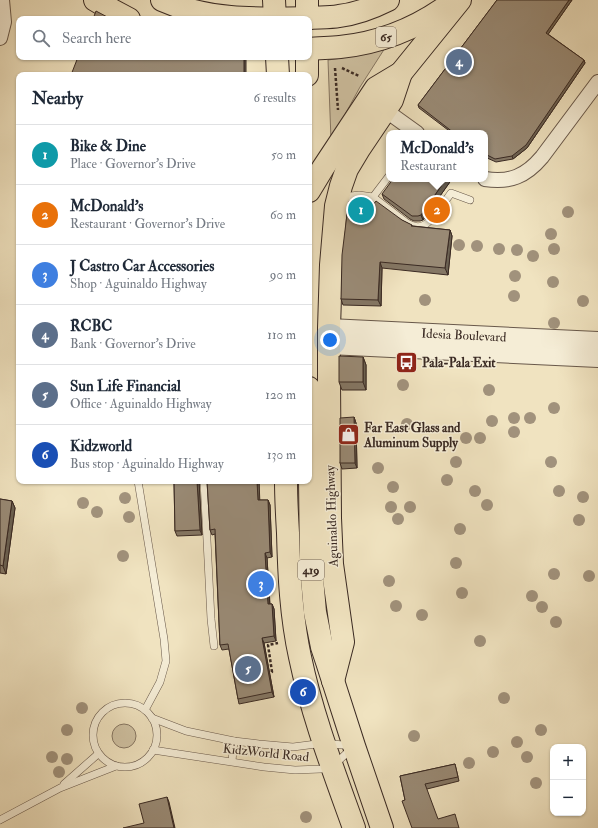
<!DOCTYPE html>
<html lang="en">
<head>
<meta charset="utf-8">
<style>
  :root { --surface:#fff; --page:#f2f2f3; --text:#1f2937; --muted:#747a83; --line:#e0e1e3; --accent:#8f2418 }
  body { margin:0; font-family:"IM FELL Double Pica",serif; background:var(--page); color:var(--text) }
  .controls { position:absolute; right:12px; bottom:12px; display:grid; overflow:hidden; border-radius:8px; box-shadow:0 1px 3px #0004 }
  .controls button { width:36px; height:36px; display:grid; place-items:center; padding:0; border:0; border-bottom:1px solid var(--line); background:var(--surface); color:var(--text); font:20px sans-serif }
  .you { position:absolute; left:330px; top:340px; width:14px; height:14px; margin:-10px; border:3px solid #fff; border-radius:50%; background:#1a73e8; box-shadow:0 0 0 6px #1a73e833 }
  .badge { display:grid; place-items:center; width:26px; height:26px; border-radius:50%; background:var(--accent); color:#fff; font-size:13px; font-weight:700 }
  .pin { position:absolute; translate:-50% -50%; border:2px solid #fff; box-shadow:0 1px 4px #0006 }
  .popup { position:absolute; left:386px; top:130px; width:102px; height:52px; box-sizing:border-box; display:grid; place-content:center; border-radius:8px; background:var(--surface); filter:drop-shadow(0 1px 3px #0005); font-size:13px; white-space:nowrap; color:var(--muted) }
  .popup b { font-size:15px; color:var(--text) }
  .popup::after { content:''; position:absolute; left:50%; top:100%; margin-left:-8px; border:8px solid transparent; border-top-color:var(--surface) }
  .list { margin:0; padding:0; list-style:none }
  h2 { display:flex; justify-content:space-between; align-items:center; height:52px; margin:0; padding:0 16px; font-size:17px }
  h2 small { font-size:13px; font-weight:400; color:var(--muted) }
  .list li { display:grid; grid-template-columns:26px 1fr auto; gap:12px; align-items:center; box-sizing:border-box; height:60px; padding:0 16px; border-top:1px solid var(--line) }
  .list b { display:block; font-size:15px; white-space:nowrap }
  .list p { margin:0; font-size:13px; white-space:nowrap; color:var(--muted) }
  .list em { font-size:13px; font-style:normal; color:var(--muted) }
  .icon { flex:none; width:22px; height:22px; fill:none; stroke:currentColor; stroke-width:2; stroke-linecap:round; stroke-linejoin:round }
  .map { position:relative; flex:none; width:598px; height:828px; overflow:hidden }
  .search { position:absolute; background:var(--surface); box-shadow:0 1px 3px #0004; left:16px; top:16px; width:296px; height:44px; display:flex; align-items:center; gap:10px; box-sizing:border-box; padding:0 14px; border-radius:8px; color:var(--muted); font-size:15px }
  .panel { position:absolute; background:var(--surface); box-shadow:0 1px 3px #0004; left:16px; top:72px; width:296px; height:412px; border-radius:8px }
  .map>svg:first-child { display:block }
</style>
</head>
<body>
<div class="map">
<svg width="598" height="828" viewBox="0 0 598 828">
  <rect width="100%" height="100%" fill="#f0e3c0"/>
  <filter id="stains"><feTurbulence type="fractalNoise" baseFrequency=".005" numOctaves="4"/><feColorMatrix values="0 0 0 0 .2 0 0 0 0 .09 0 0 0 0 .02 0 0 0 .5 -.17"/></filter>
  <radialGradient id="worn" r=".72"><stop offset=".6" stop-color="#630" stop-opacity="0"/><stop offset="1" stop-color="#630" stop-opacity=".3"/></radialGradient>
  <g fill="#d1c4a5" stroke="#867764">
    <path d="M385,48L360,87L331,140L328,60L342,58Z"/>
    <circle cx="124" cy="736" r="12"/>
  </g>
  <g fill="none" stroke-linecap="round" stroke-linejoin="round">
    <defs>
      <g id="service">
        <path d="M373,197L389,176"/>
        <path d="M342,201L351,196L359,195L373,197L407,223C423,233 430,221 439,209C443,204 447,199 451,193L470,200"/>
        <path d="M138,481L164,639L166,661L160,682L145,710"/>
        <path d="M204,481L211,619L214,646"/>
        <circle cx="125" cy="735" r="32"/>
        <path d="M152,718L186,731L234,741L259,744L293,747L324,743L352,746"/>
        <path d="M153,750L264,767L295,770L321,769L332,767L352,748"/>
        <path d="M232,761L234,741"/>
        <path d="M64,784L98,754"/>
        <path d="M0,820L60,788L116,766"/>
      </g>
      <g id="minor">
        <path d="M0,38L4,22L2,0"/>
        <path d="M385,110L417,133"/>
        <path d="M485,179C510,183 526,176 542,157L598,82"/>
      </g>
      <g id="tertiary">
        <path id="s1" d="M329,328L598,341"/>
        <path d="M329,345L598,358"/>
      </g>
      <g id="primary">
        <path d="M274,0L275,19"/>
        <path d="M307,0V18C318,17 329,18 339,16C357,14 372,8 388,0"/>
        <path d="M309,49C319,48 330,48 340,47C379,43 415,29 447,6"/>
        <path d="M309,191L323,168L376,88L401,73"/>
        <path d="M333,681L343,642L332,564L330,518L329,380V328L331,265L336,206L341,186L347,169L359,149L392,100L401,73L460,0"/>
      </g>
      <g id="trunk">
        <path d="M95,0L112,10L129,19"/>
        <path d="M162,0C208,21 258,19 307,18V19"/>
        <path d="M277,57L278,75"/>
        <path d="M307,57V75"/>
        <path d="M309,388L311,566L315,612L322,647L327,662L354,746L382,828"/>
        <path d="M286,481C286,498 287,516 288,533C289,574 291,616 300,657C312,715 334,772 354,828"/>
      </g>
    </defs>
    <use href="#service" stroke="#68584a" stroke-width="8"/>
    <use href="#minor" stroke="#68584a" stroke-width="16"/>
    <use href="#tertiary" stroke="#68584a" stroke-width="20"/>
    <use href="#primary" stroke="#3a2a23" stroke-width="24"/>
    <use href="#trunk" stroke="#3a2a23" stroke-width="24"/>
    <g stroke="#3a2a23" stroke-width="2.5" stroke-dasharray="3 2" stroke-linecap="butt">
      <path d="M335,68L338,110"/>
      <path d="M342,68L359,76"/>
      <path d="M267,673L272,672L268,645L278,643"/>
    </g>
    <use href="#service" stroke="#f5edd6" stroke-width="7"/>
    <use href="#minor" stroke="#f5edd6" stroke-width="14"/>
    <use href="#tertiary" stroke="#f5edd6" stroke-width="18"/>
    <use href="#primary" stroke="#f0e3c0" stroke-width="22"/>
    <use href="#trunk" stroke="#f0e3c0" stroke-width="22"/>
  </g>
  <g fill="#a1927c">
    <circle cx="568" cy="212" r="6"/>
    <circle cx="551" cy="234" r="6"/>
    <circle cx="459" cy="245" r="6"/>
    <circle cx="477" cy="246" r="6"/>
    <circle cx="499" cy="249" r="6"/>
    <circle cx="554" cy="249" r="6"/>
    <circle cx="517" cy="250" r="6"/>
    <circle cx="533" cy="256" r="6"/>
    <circle cx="515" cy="276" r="6"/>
    <circle cx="553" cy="282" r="6"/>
    <circle cx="514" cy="296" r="6"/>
    <circle cx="425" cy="300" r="6"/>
    <circle cx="583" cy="301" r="6"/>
    <circle cx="554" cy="323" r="6"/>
    <circle cx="403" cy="385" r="6"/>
    <circle cx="489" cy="390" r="6"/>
    <circle cx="554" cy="408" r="6"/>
    <circle cx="514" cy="418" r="6"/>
    <circle cx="530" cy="418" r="6"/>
    <circle cx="492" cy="421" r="6"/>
    <circle cx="407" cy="424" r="6"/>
    <circle cx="514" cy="432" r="6"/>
    <circle cx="466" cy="438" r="6"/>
    <circle cx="480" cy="438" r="6"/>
    <circle cx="456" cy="462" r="6"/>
    <circle cx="551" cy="462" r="6"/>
    <circle cx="378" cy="468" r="6"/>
    <circle cx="447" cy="480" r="6"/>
    <circle cx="393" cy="487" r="6"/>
    <circle cx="475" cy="491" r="6"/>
    <circle cx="559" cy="491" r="6"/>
    <circle cx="583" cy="497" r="6"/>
    <circle cx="125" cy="498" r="6"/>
    <circle cx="83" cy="503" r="6"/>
    <circle cx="487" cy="505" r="6"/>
    <circle cx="391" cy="507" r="6"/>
    <circle cx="410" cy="507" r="6"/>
    <circle cx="97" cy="512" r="6"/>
    <circle cx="129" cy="517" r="6"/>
    <circle cx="398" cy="519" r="6"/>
    <circle cx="579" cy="520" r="6"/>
    <circle cx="460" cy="529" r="6"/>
    <circle cx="123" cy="556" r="6"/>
    <circle cx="456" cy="563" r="6"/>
    <circle cx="554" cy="574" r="6"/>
    <circle cx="589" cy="576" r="6"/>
    <circle cx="389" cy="581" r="6"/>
    <circle cx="462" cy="593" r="6"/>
    <circle cx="532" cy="596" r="6"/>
    <circle cx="396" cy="606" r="6"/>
    <circle cx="542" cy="607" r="6"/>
    <circle cx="422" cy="615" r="6"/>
    <circle cx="556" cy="622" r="6"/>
    <circle cx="480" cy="641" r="6"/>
    <circle cx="504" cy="698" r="6"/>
    <circle cx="82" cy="708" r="6"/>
    <circle cx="67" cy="730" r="6"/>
    <circle cx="541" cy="730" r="6"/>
    <circle cx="414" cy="736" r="6"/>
    <circle cx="517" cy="742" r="6"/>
    <circle cx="493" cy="752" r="6"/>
    <circle cx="52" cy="757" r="6"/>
    <circle cx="527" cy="757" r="6"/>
    <circle cx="67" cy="759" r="6"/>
    <circle cx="469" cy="763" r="6"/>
    <circle cx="59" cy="772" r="6"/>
    <circle cx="536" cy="783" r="6"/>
    <circle cx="306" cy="817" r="6"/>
  </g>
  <g fill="#847765" stroke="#3a2a23">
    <path d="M497,0H572L548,34L584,60L585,63L527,148L513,159L496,162L485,157V133H452L419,108L418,105Z"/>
    <path d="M452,179L423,220L420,221H414L410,219L384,199L382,194Z"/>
    <path d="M373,205L413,226L450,230L452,236L448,275L382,268L381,306L343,305L341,299Z"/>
    <path d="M363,357L366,365V390H342L339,382Z"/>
    <path d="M354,417L356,423L357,468L342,469L340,463Z"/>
    <path d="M174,481H199L202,535L177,536L175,531Z"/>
    <path d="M207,481H259V500H268L270,505L272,557L267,558L270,604H272L274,609L276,641L264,643L274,697L239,704L238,699L229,649L222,650L220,645L215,534L212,535L210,530Z"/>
    <path d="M0,499L12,501L15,508L6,574L0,573Z"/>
    <path d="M455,764L459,781L427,789L405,800L400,776Z"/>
  </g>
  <g fill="#6b6152" stroke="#3a2a23">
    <path d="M569,0H572L547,36L546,33Z"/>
    <rect x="244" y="57" width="2" height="18"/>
    <path d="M584,60L585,63L527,148L513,159L512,156Z"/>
    <path d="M446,179H452L423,220L421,215Z"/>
    <path d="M450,230L452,236L448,275L445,268Z"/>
    <path d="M380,262L382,268L381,306L378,300Z"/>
    <path d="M363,357L366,365V390L363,382Z"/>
    <path d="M354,417L356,423L357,468L355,463Z"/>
    <path d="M197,481H199L202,535L200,530Z"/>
    <path d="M257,481H259L260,505L258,500Z"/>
    <path d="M268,500L270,505L272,557L270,552Z"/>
    <path d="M12,501L15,508L6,574L3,566Z"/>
    <path d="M265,553L267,558L270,609L268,604Z"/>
    <path d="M272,604L274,609L276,641L274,636Z"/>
    <path d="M262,638L264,643L274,697L272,692Z"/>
    <path d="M167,797L169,802L175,828H174Z"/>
  </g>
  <g fill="#998a75" stroke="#3a2a23">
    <path d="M497,0H569L546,33L584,60L526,145L512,156L495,159L485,154V133H454L418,105Z"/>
    <path d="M96,11L111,19H93Z"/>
    <path d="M78,57H244V75H71Z"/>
    <path d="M393,179H446L421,215L418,216H412L408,213L382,194Z"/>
    <path d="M359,196L373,205L376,201L402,220L412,225L411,226L450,230L445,268L380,262L378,300L341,299L342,255L347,214Z"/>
    <path d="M339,356L363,357V382H339Z"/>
    <path d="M354,417L355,463H340V418Z"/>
    <path d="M174,481H197L200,530L175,531Z"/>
    <path d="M207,481H257L258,500H268L270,552L265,553L268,604H272L274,636L262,638L272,692L238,699L228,644L220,645L215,529L210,530Z"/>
    <path d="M0,499L12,501L3,566L0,565Z"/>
    <path d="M455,764L458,777L425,784L438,819L455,814L459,828H412L402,801L405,800L400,776Z"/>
    <path d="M167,797L174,828H123L144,823L139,804Z"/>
  </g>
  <defs>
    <symbol id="bus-square" viewBox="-11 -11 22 22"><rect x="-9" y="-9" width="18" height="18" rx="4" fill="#8f2418" stroke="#f5edd6"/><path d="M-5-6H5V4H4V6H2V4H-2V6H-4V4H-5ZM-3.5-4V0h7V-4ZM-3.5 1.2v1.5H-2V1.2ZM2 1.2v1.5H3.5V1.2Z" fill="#fff"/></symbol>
    <symbol id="shop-square" viewBox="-11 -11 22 22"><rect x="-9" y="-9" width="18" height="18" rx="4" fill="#8f2418" stroke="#f5edd6"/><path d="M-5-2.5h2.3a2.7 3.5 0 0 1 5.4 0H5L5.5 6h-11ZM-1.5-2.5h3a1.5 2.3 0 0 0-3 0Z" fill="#fff"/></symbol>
  </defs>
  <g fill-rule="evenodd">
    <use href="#bus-square" x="394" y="350" width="25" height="25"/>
    <use href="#shop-square" x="336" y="422" width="25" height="25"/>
  </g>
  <g text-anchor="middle" stroke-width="3" stroke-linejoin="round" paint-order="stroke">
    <g fill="#f5edd6" stroke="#726459" stroke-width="1">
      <rect x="376" y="27" width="20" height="20" rx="3"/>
      <rect x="298" y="560" width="26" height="20" rx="3"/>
    </g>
    <g font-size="12" font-weight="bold" fill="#3a2a23">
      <text x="386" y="41">65</text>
      <text x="311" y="574">419</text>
    </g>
    <g font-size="13" fill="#3a2a23" stroke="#f5edd6">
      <text dy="5" stroke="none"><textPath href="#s1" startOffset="135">Idesia Boulevard</textPath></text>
      <text transform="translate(331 516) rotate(-92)" y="5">Aguinaldo Highway</text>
      <text transform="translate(266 752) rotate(6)" y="5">KidzWorld Road</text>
    </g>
    <g font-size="13" font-weight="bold" fill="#3a2a23" stroke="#f5edd6" text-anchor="start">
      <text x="422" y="367">Pala-Pala Exit</text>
      <text x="364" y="432">Far East Glass and<tspan x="364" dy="15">Aluminum Supply</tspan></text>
    </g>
  </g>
  <rect width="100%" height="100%" filter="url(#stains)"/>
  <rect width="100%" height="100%" fill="url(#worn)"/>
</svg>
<div class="controls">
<button>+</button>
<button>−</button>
</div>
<div class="you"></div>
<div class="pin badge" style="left:361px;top:210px;background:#0f9aa8">1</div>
<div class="pin badge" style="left:437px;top:210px;background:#e8710a">2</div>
<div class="popup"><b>McDonald's</b>Restaurant</div>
<div class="pin badge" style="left:261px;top:584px;background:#3f7fe0">3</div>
<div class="pin badge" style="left:459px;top:62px;background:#5c6f8a">4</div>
<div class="pin badge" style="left:248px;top:669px;background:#5c6f8a">5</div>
<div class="pin badge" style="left:303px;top:692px;background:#1a4fb4">6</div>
<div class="search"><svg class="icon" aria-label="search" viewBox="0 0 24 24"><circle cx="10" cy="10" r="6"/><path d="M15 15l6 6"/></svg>Search here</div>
<section class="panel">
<h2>Nearby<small>6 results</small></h2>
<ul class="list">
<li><span class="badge" style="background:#0f9aa8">1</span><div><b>Bike &amp; Dine</b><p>Place · Governor's Drive</p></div><em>50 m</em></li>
<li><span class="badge" style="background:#e8710a">2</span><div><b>McDonald's</b><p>Restaurant · Governor's Drive</p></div><em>60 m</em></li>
<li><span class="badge" style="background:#3f7fe0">3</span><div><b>J Castro Car Accessories</b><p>Shop · Aguinaldo Highway</p></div><em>90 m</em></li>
<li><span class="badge" style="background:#5c6f8a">4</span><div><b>RCBC</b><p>Bank · Governor's Drive</p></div><em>110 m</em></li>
<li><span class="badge" style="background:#5c6f8a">5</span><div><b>Sun Life Financial</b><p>Office · Aguinaldo Highway</p></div><em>120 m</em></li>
<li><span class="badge" style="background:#1a4fb4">6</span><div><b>Kidzworld</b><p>Bus stop · Aguinaldo Highway</p></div><em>130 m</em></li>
</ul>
</section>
</div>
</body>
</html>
